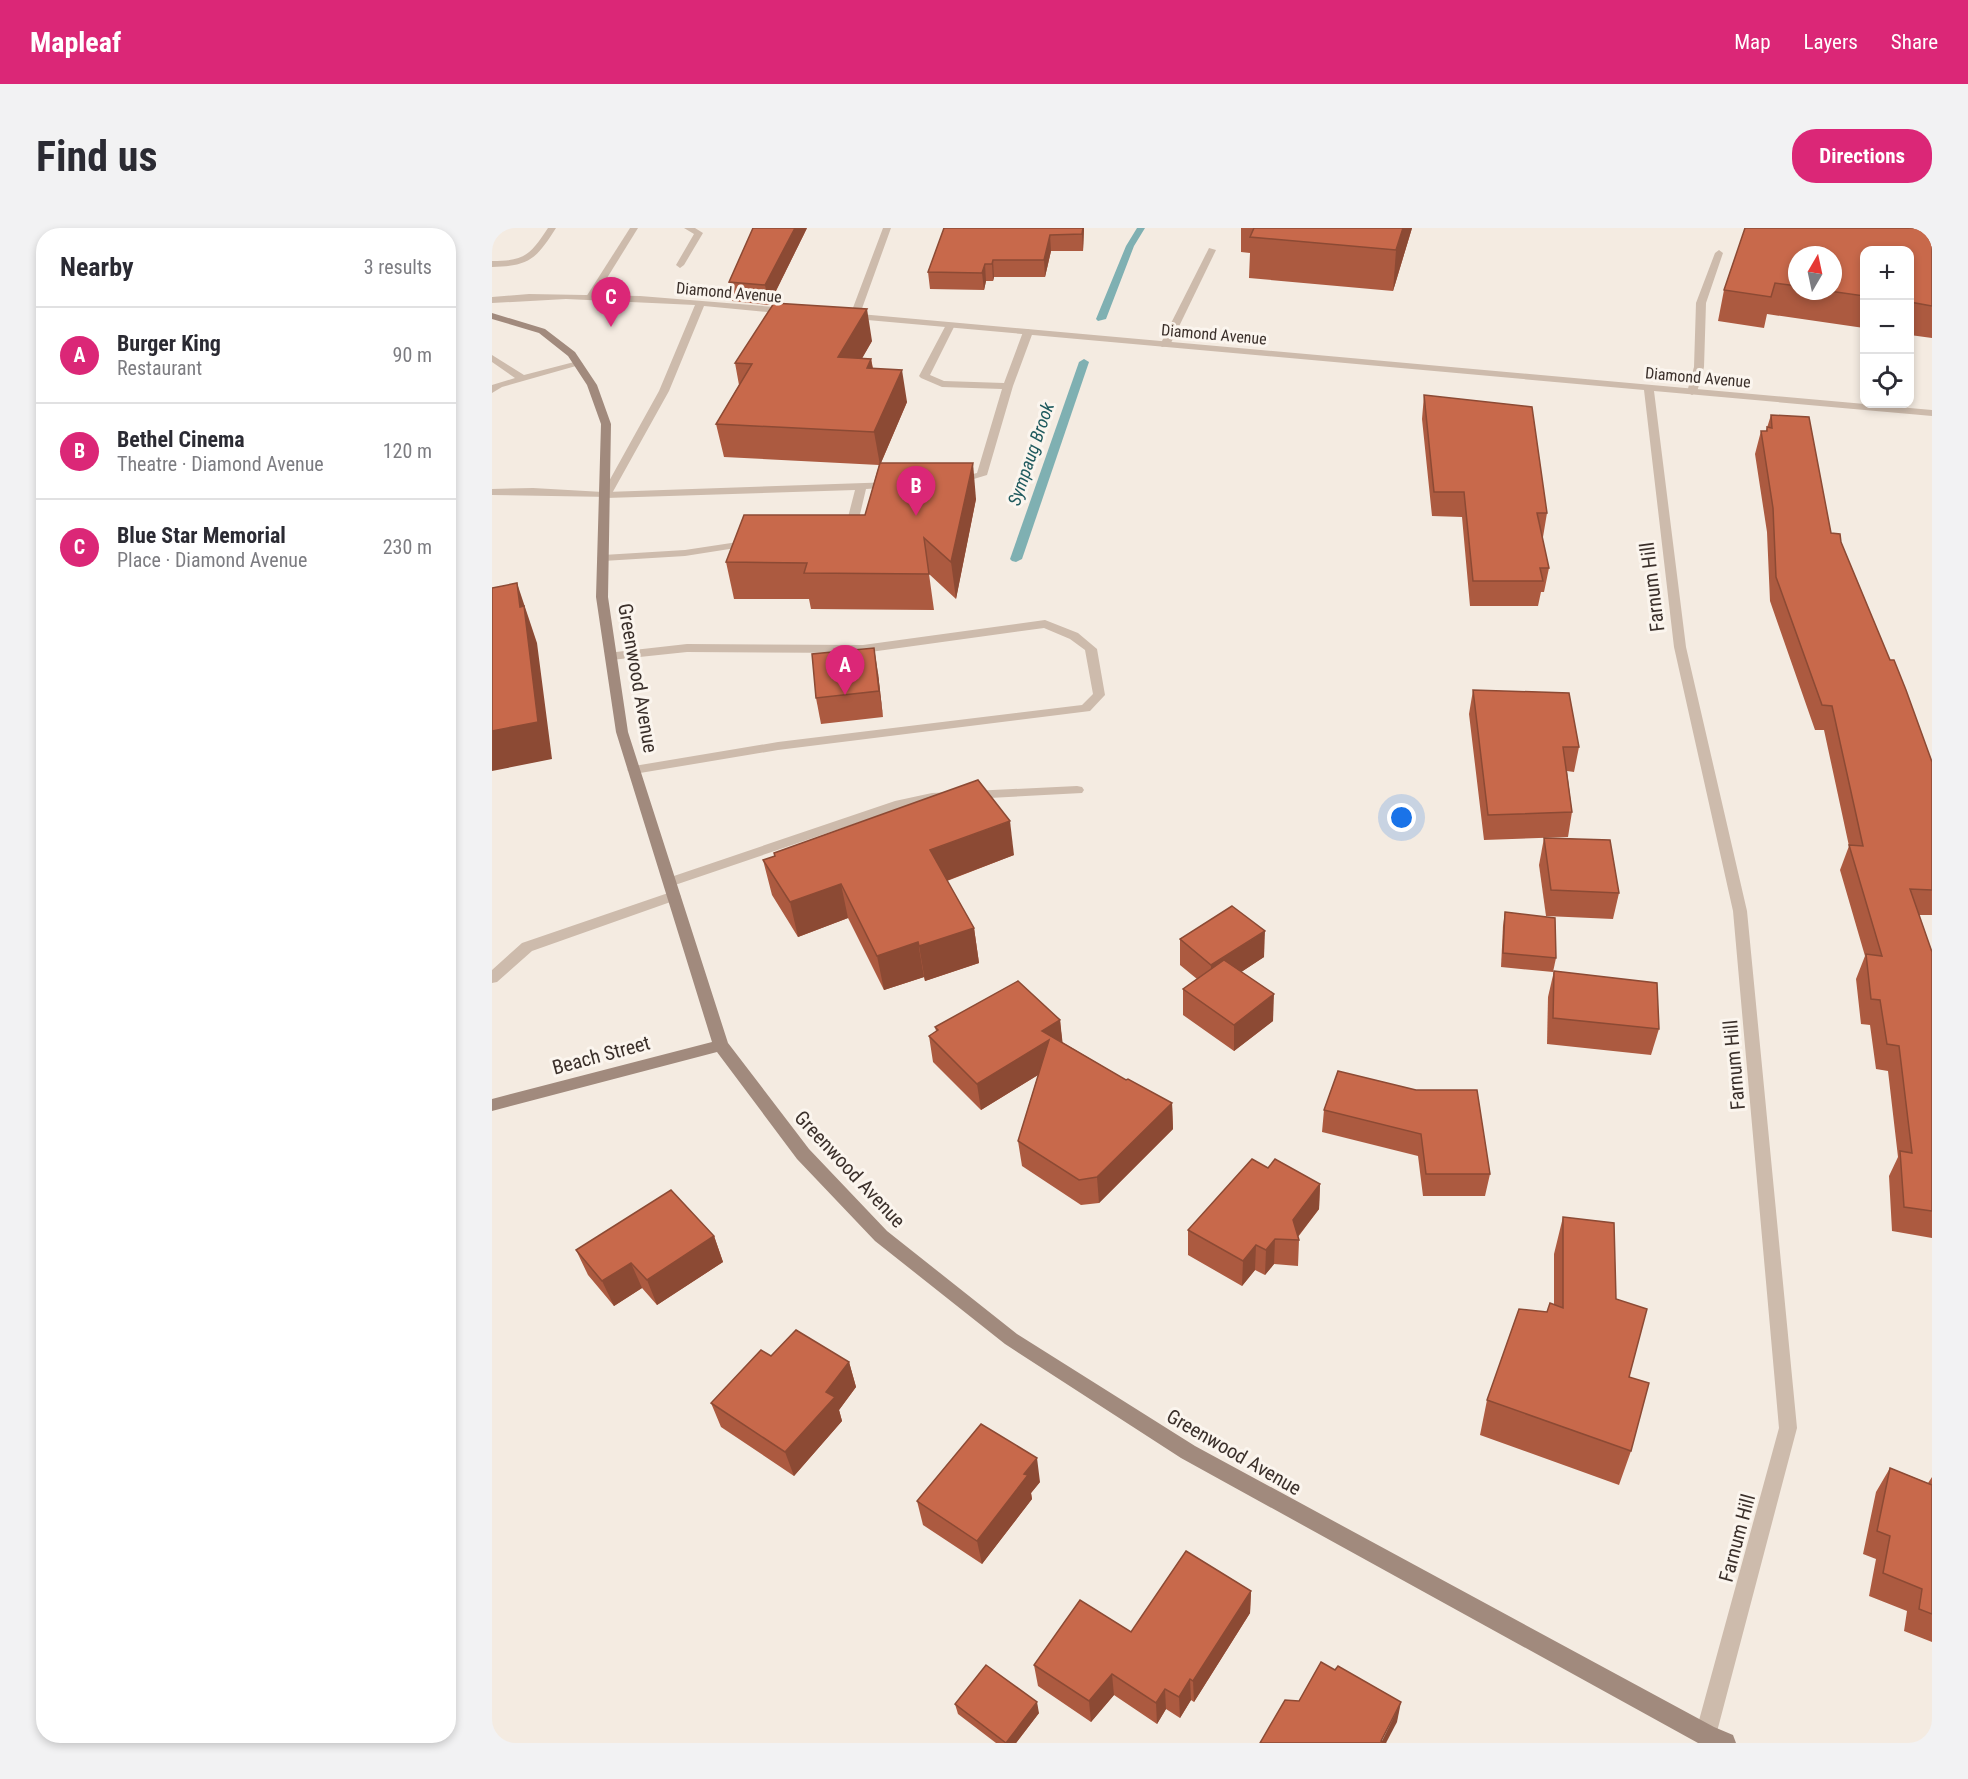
<!DOCTYPE html>
<html lang="en">
<head>
<meta charset="utf-8">
<style>
  :root { --surface:#fff; --page:#f2f2f3; --text:#2b2b33; --muted:#7c7c81; --line:#e1e1e2; --accent:#db2777 }
  body { margin:0; font-family:"Roboto Condensed",sans-serif; background:var(--page); color:var(--text) }
  .controls { position:absolute; right:18px; top:18px; display:grid; overflow:hidden; border-radius:12px; box-shadow:0 3px 9px #0003 }
  .controls button { width:54px; height:54px; display:grid; place-items:center; padding:0; border:0; border-bottom:2px solid var(--line); background:var(--surface); color:var(--text); font:30px sans-serif }
  .compass { position:absolute; left:1296px; top:18px; width:54px; height:54px; border-radius:50%; background:var(--surface); box-shadow:0 3px 9px #0003; rotate:9deg }
  .you { position:absolute; left:910px; top:590px; width:21px; height:21px; margin:-15px; border:4px solid #fff; border-radius:50%; background:#1a73e8; box-shadow:0 0 0 9px #1a73e833 }
  .badge { display:grid; place-items:center; width:39px; height:39px; border-radius:50%; background:var(--accent); color:#fff; font-size:20px; font-weight:700 }
  .pin { position:absolute; translate:-50% -50px; filter:drop-shadow(0 2px 3px #0008) }
  .pin::after { content:''; position:absolute; top:32px; width:21px; height:18px; background:inherit; clip-path:polygon(0 0,100% 0,50% 100%) }
  .list { margin:0; padding:0; list-style:none }
  h2 { display:flex; justify-content:space-between; align-items:center; height:78px; margin:0; padding:0 24px; font-size:26px }
  h2 small { font-size:20px; font-weight:400; color:var(--muted) }
  .list li { display:grid; grid-template-columns:39px 1fr auto; gap:18px; align-items:center; box-sizing:border-box; height:96px; padding:0 24px; border-top:2px solid var(--line) }
  .list b { display:block; font-size:22px; white-space:nowrap }
  .list p { margin:0; font-size:20px; white-space:nowrap; color:var(--muted) }
  .list em { font-size:20px; font-style:normal; color:var(--muted) }
  .icon { flex:none; width:33px; height:33px; fill:none; stroke:currentColor; stroke-width:2; stroke-linecap:round; stroke-linejoin:round }
  .map { position:relative; flex:none; width:1440px; height:1515px; overflow:hidden; border-radius:24px }
  header { display:flex; align-items:center; gap:36px; box-sizing:border-box; height:84px; padding:0 30px; background:var(--accent); color:#fff }
  header strong { font-size:28px }
  nav { display:flex; gap:33px; margin-inline-start:auto; font-size:21px }
  .intro { display:flex; align-items:center; justify-content:space-between; box-sizing:border-box; height:144px; padding:0 36px }
  h1 { margin:0; font-size:42px }
  .button { padding:15px 27px; border-radius:24px; background:var(--accent); color:#fff; font-size:21px; font-weight:700 }
  main { display:flex; gap:36px; padding:0 36px }
  aside { flex:1; background:var(--surface); border-radius:24px; box-shadow:0 3px 9px #0003 }
  .map>svg:first-child { display:block }
</style>
</head>
<body>
<header>
<strong>Mapleaf</strong>
<nav><a>Map</a><a>Layers</a><a>Share</a></nav>
</header>
<div class="intro"><h1>Find us</h1><a class="button">Directions</a></div>
<main>
<aside>
<h2>Nearby<small>3 results</small></h2>
<ul class="list">
<li><span class="badge">A</span><div><b>Burger King</b><p>Restaurant</p></div><em>90 m</em></li>
<li><span class="badge">B</span><div><b>Bethel Cinema</b><p>Theatre · Diamond Avenue</p></div><em>120 m</em></li>
<li><span class="badge">C</span><div><b>Blue Star Memorial</b><p>Place · Diamond Avenue</p></div><em>230 m</em></li>
</ul>
</aside>
<div class="map">
<svg width="1440" height="1515" viewBox="0 0 1440 1515">
  <rect width="100%" height="100%" fill="#f4ebe1"/>
  <g fill="none" stroke-linecap="round" stroke-linejoin="round">
    <g fill="#7fb0b2" fill-rule="evenodd">
      <path d="M645,0H653L642,18L614,91L606,93L604,91L634,18Z"/>
      <path d="M592,131L597,134L530,331L524,334L520,333L518,331L587,134Z"/>
    </g>
    <g fill="#cdbbac" fill-rule="evenodd">
      <path d="M56,0H64C44,31 38,38 0,39V33C33,33 38,27 56,0Z"/>
      <path d="M138,0H146L102,71H96L94,69Z"/>
      <path d="M192,0H203L211,5L192,37L188,40L184,37L202,6Z"/>
      <path d="M717,20L724,22L678,117L670,119L668,117Z"/>
      <path d="M1227,22L1231,25L1214,75L1212,139L1205,164L1200,167L1195,164L1202,139L1204,75L1223,25Z"/>
      <path d="M455,95L463,97L438,147L452,153L512,155L531,104L536,101L541,104L521,158L495,247L462,257L457,254L458,252L485,245L510,161L450,159L429,150L427,148Z"/>
      <path d="M0,127L32,147L86,133L91,136L10,159L0,165V157L23,150L0,134Z"/>
      <path d="M402,254L406,255V259L374,261L365,299L352,305L346,302L354,297L363,262L114,270L109,267L114,264Z"/>
      <path d="M259,312L265,315L263,317L193,328L111,333L105,330L111,327L193,322Z"/>
      <path d="M553,392L586,405L605,421L613,467L598,483L286,522L142,546L135,542L142,538L286,514L590,477L601,466L593,422L578,411L552,400L371,425L195,424L119,432L113,428L115,425L195,416L371,417Z"/>
      <path d="M585,558L590,559L592,562L590,565L440,573L406,581L183,657H173L171,654L173,651L403,573L440,565Z"/>
      <path d="M182,663L189,668L187,671L40,723L5,754L0,755V742L30,715Z"/>
    </g>
    <g fill="#cdbbac" fill-rule="evenodd">
      <path d="M391,0H399L368,86L1440,182V188L1162,163L1194,419L1255,683L1305,1200L1222,1515H1208L1203,1507L1287,1200L1241,683L1182,419L1152,162L353,90V86L359,85Z"/>
      <path d="M37,66L148,68L296,80L301,83L296,86L212,78L177,163L118,269L0,267V261L41,260L111,264L167,163L203,77L74,71L0,75V69Z"/>
    </g>
    <path fill="#a18a7d" fill-rule="evenodd" d="M0,85L53,101L83,124L105,157L119,196L116,369L136,504L236,815L317,921L395,1003L525,1106L703,1218L1222,1499L1241,1507L1244,1515H1206L689,1230L513,1116L383,1013L305,931L225,824L0,883V871L220,814L124,504L104,369L109,196L95,157L76,128L47,105L0,91Z"/>
  </g>
  <g fill="#ac5a40" fill-rule="evenodd">
    <path d="M315,0L277,77L240,73L237,54Z"/>
    <path d="M452,0H592L591,23H559L553,49H502L501,53H494L492,62L438,61L436,44Z"/>
    <path d="M749,0H920L901,63L757,50L758,25L749,24Z"/>
    <path d="M1253,0H1440V110L1418,107V22H1372V100L1275,86L1272,100L1226,93L1232,62ZM1305,27H1341V63H1305Z"/>
    <path d="M380,113L370,130L379,131L381,140L415,174L389,235L484,271L464,371L437,346L442,382L319,381L317,371H242L234,334L373,287L387,237L232,229L224,196L247,157L243,135Z"/>
    <path d="M932,167L1055,285L1051,309H1050L1057,340L1052,364H1049L1046,378H978L970,289L940,288L930,191Z"/>
    <path d="M1279,187L1339,305L1349,314L1440,534V687H1427L1440,724V1010L1400,1003L1397,948L1406,929L1396,843L1384,841L1378,797L1369,796L1364,751L1373,728L1348,642L1357,618L1332,502H1323L1278,373L1275,304L1263,226L1269,203H1274Z"/>
    <path d="M386,445L391,489L329,496L324,470Z"/>
    <path d="M981,462L1087,519L1082,544L1075,543L1080,584L1076,609L992,612L977,486Z"/>
    <path d="M1052,610L1127,665L1121,691L1054,688L1047,637Z"/>
    <path d="M282,625L522,627L455,653L482,700L487,735L433,753L432,749L392,762L356,690L306,709L280,667L271,632L283,628Z"/>
    <path d="M1013,684L1064,730L1061,744L1009,739L1011,698Z"/>
    <path d="M688,711L772,729L749,744L781,793L742,823L691,787V761L705,751L688,737Z"/>
    <path d="M1062,743L1167,801L1159,827L1055,816L1056,769Z"/>
    <path d="M568,792L570,814L634,852L680,875L681,901L607,975L589,977L530,938L526,913L546,847L489,882L441,834L437,808L444,803L443,799Z"/>
    <path d="M846,843L998,946L993,968H931L926,928L830,904L832,882Z"/>
    <path d="M776,940L828,956L827,981L806,1009L807,1012L806,1038L782,1036L773,1047L763,1042L750,1058L696,1027V1002Z"/>
    <path d="M1071,989L1124,1071L1137,1149L1139,1223L1127,1257L988,1207L995,1172L1055,1084L1062,1077V1026Z"/>
    <path d="M222,1008L231,1034L165,1077L150,1060L122,1078L96,1047L84,1022Z"/>
    <path d="M279,1128L357,1134L364,1159L347,1182L350,1193L302,1248L229,1199L219,1175Z"/>
    <path d="M1398,1240L1436,1255L1440,1249V1414L1412,1403L1415,1383L1377,1368L1384,1331L1371,1326L1384,1264Z"/>
    <path d="M548,1254L539,1265L540,1271L490,1336L431,1297L425,1273Z"/>
    <path d="M759,1363L758,1385L702,1474L699,1472L688,1490L674,1481L665,1496L622,1467L599,1494L546,1458L542,1437Z"/>
    <path d="M463,1476L547,1485L524,1515H504L466,1486Z"/>
  </g>
  <g fill="#8c4a34">
    <path d="M303,0H315L277,77L273,57Z"/>
    <path d="M591,0H592L591,23L590,6Z"/>
    <path d="M911,0H920L901,63L904,22Z"/>
    <path d="M558,7L559,23L553,49L552,32Z"/>
    <path d="M501,32L502,49L501,53L500,36Z"/>
    <path d="M493,36L494,53L492,62L490,45Z"/>
    <path d="M375,81L380,113L352,162L346,129Z"/>
    <path d="M379,131L384,163L375,140Z"/>
    <path d="M410,142L415,174L388,237L382,204Z"/>
    <path d="M481,235L484,271L464,371L459,334Z"/>
    <path d="M25,355L45,415L60,531L0,543V503L28,379Z"/>
    <path d="M382,420L386,445L391,489L387,463Z"/>
    <path d="M518,593L522,627L443,657L438,622Z"/>
    <path d="M349,656L356,690L306,709L298,674Z"/>
    <path d="M482,700L487,735L433,753L427,718Z"/>
    <path d="M773,703L772,729L719,764V737Z"/>
    <path d="M426,714L432,749L392,762L385,728Z"/>
    <path d="M782,766L781,793L742,823V797Z"/>
    <path d="M568,792L571,818L559,839L489,882L485,856L550,803Z"/>
    <path d="M680,875L681,901L607,975L605,949Z"/>
    <path d="M828,956L827,981L803,1012L801,992Z"/>
    <path d="M222,1008L231,1034L165,1077L155,1052Z"/>
    <path d="M783,1011L782,1036L773,1047L774,1022Z"/>
    <path d="M764,1017L763,1042L750,1058L751,1033Z"/>
    <path d="M139,1035L150,1060L122,1078L110,1053Z"/>
    <path d="M357,1134L364,1159L347,1182L350,1193L302,1248L293,1224L334,1164Z"/>
    <path d="M545,1230L548,1254L539,1265L540,1271L490,1336L485,1313L532,1246Z"/>
    <path d="M759,1363L758,1385L702,1474L701,1453Z"/>
    <path d="M620,1446L622,1467L599,1494L597,1473Z"/>
    <path d="M698,1451L699,1472L688,1490L687,1469Z"/>
    <path d="M673,1461L674,1481L665,1496L664,1475Z"/>
    <path d="M545,1474L547,1485L524,1515H514Z"/>
    <path d="M909,1474L905,1494L894,1515H889Z"/>
  </g>
  <g fill="#c8694b" stroke="#8c4a34" stroke-width="1.5">
    <path d="M261,0H303L273,57L237,54Z"/>
    <path d="M452,0H591L590,6L558,7L552,32H501L500,36H493L490,45L436,44Z"/>
    <path d="M762,0H911L904,22L758,9Z"/>
    <path d="M1253,0H1440V78L1418,74V22H1372V68L1337,63H1341V27H1305V58L1283,55L1279,69L1232,62Z"/>
    <path d="M282,75L375,81L346,129L379,131L375,140L410,142L382,204L224,196L260,136L243,135Z"/>
    <path d="M932,167L1040,179L1055,285H1045L1057,340H1048L1051,353H981L972,264H942Z"/>
    <path d="M1279,187L1317,189L1339,305L1348,306L1349,314L1398,432H1402L1414,462L1440,534V662L1418,661L1440,724V983L1412,979L1408,923L1420,925L1407,818L1395,816L1388,772L1379,771L1374,726L1390,728L1357,617L1371,618L1340,478L1330,477L1284,349L1281,280L1269,203H1275V199L1280,200Z"/>
    <path d="M388,235H481L459,334L432,310L437,346L312,345L315,335L234,334L252,287H373Z"/>
    <path d="M25,355L28,379L32,378L46,494L0,503V360Z"/>
    <path d="M382,420L387,463L324,470L320,426Z"/>
    <path d="M981,462L1077,465L1087,519H1071L1080,584L996,587Z"/>
    <path d="M486,552L518,593L438,622L482,700L427,718L426,714L385,728L349,656L298,674L271,632L283,628L282,625Z"/>
    <path d="M1052,610L1118,612L1127,665L1059,662Z"/>
    <path d="M740,678L773,703L719,737L688,711Z"/>
    <path d="M1013,684L1063,690L1064,730L1011,725Z"/>
    <path d="M732,732L782,766L742,797L691,761Z"/>
    <path d="M1062,743L1165,755L1167,801L1061,790Z"/>
    <path d="M526,753L568,792L550,803L634,852L636,851L680,875L605,949L587,952L526,913L557,812L485,856L437,808L446,802L443,799Z"/>
    <path d="M846,843L924,862H985L998,946H934L929,906L832,882Z"/>
    <path d="M760,931L776,940L783,931L828,956L801,992L807,1012L783,1011L774,1022L764,1017L751,1033L696,1002Z"/>
    <path d="M179,962L222,1008L155,1052L139,1035L110,1053L84,1022Z"/>
    <path d="M1071,989L1122,995L1124,1071L1155,1081L1137,1149L1157,1155L1139,1223L995,1172L1027,1081L1055,1084L1058,1075L1071,1080Z"/>
    <path d="M304,1102L357,1134L334,1164L343,1169L293,1224L219,1175L269,1122L279,1128Z"/>
    <path d="M489,1196L545,1230L532,1246L536,1247L485,1313L425,1273Z"/>
    <path d="M1398,1240L1440,1257V1386L1427,1381L1430,1361L1391,1345L1398,1308L1385,1303Z"/>
    <path d="M694,1323L759,1363L701,1453L698,1451L687,1469L673,1461L664,1475L620,1446L597,1473L542,1437L588,1372L639,1404Z"/>
    <path d="M829,1434L843,1442L846,1438L909,1474L889,1513L894,1515H768L793,1472L807,1473Z"/>
    <path d="M494,1437L545,1474L514,1515L463,1476Z"/>
  </g>
  <g text-anchor="middle" stroke-width="6" stroke-linejoin="round" paint-order="stroke">
    <g font-size="16" fill="#3b302b" stroke="#fbf5ee">
      <text transform="translate(237 64) rotate(5)" y="6">Diamond Avenue</text>
      <text transform="translate(722 106) rotate(5)" y="6">Diamond Avenue</text>
      <text transform="translate(1206 149) rotate(5)" y="6">Diamond Avenue</text>
    </g>
    <g font-size="18" font-style="italic" fill="#1f5a5e" stroke="#fbf5ee">
      <text transform="translate(539 226) rotate(-71)" y="6">Sympaug Brook</text>
    </g>
    <g font-size="20" fill="#3b302b" stroke="#fbf5ee">
      <text transform="translate(1160 359) rotate(-97)" y="7">Farnum Hill</text>
      <text transform="translate(146 450) rotate(80)" y="7">Greenwood Avenue</text>
      <text transform="translate(109 827) rotate(-15)" y="7">Beach Street</text>
      <text transform="translate(1242 837) rotate(-95)" y="7">Farnum Hill</text>
      <text transform="translate(358 941) rotate(47)" y="7">Greenwood Avenue</text>
      <text transform="translate(742 1224) rotate(30)" y="7">Greenwood Avenue</text>
      <text transform="translate(1245 1310) rotate(-75)" y="7">Farnum Hill</text>
    </g>
  </g>
</svg>
<div class="controls">
<button>+</button>
<button>−</button>
<button><svg class="icon" aria-label="locate" viewBox="0 0 24 24"><circle cx="12" cy="12" r="6"/><path d="M12 2v4M12 18v4M2 12h4M18 12h4"/></svg></button>
</div>
<svg class="compass" viewBox="-18 -18 36 36"><path d="M0-13l5 13h-10z" fill="#e53935"/><path d="M0 13l5-13h-10z" fill="#7c7c81"/></svg>
<div class="you"></div>
<div class="pin badge" style="left:353px;top:467px">A</div>
<div class="pin badge" style="left:424px;top:288px">B</div>
<div class="pin badge" style="left:119px;top:99px">C</div>
</div>
</main>
</body>
</html>
